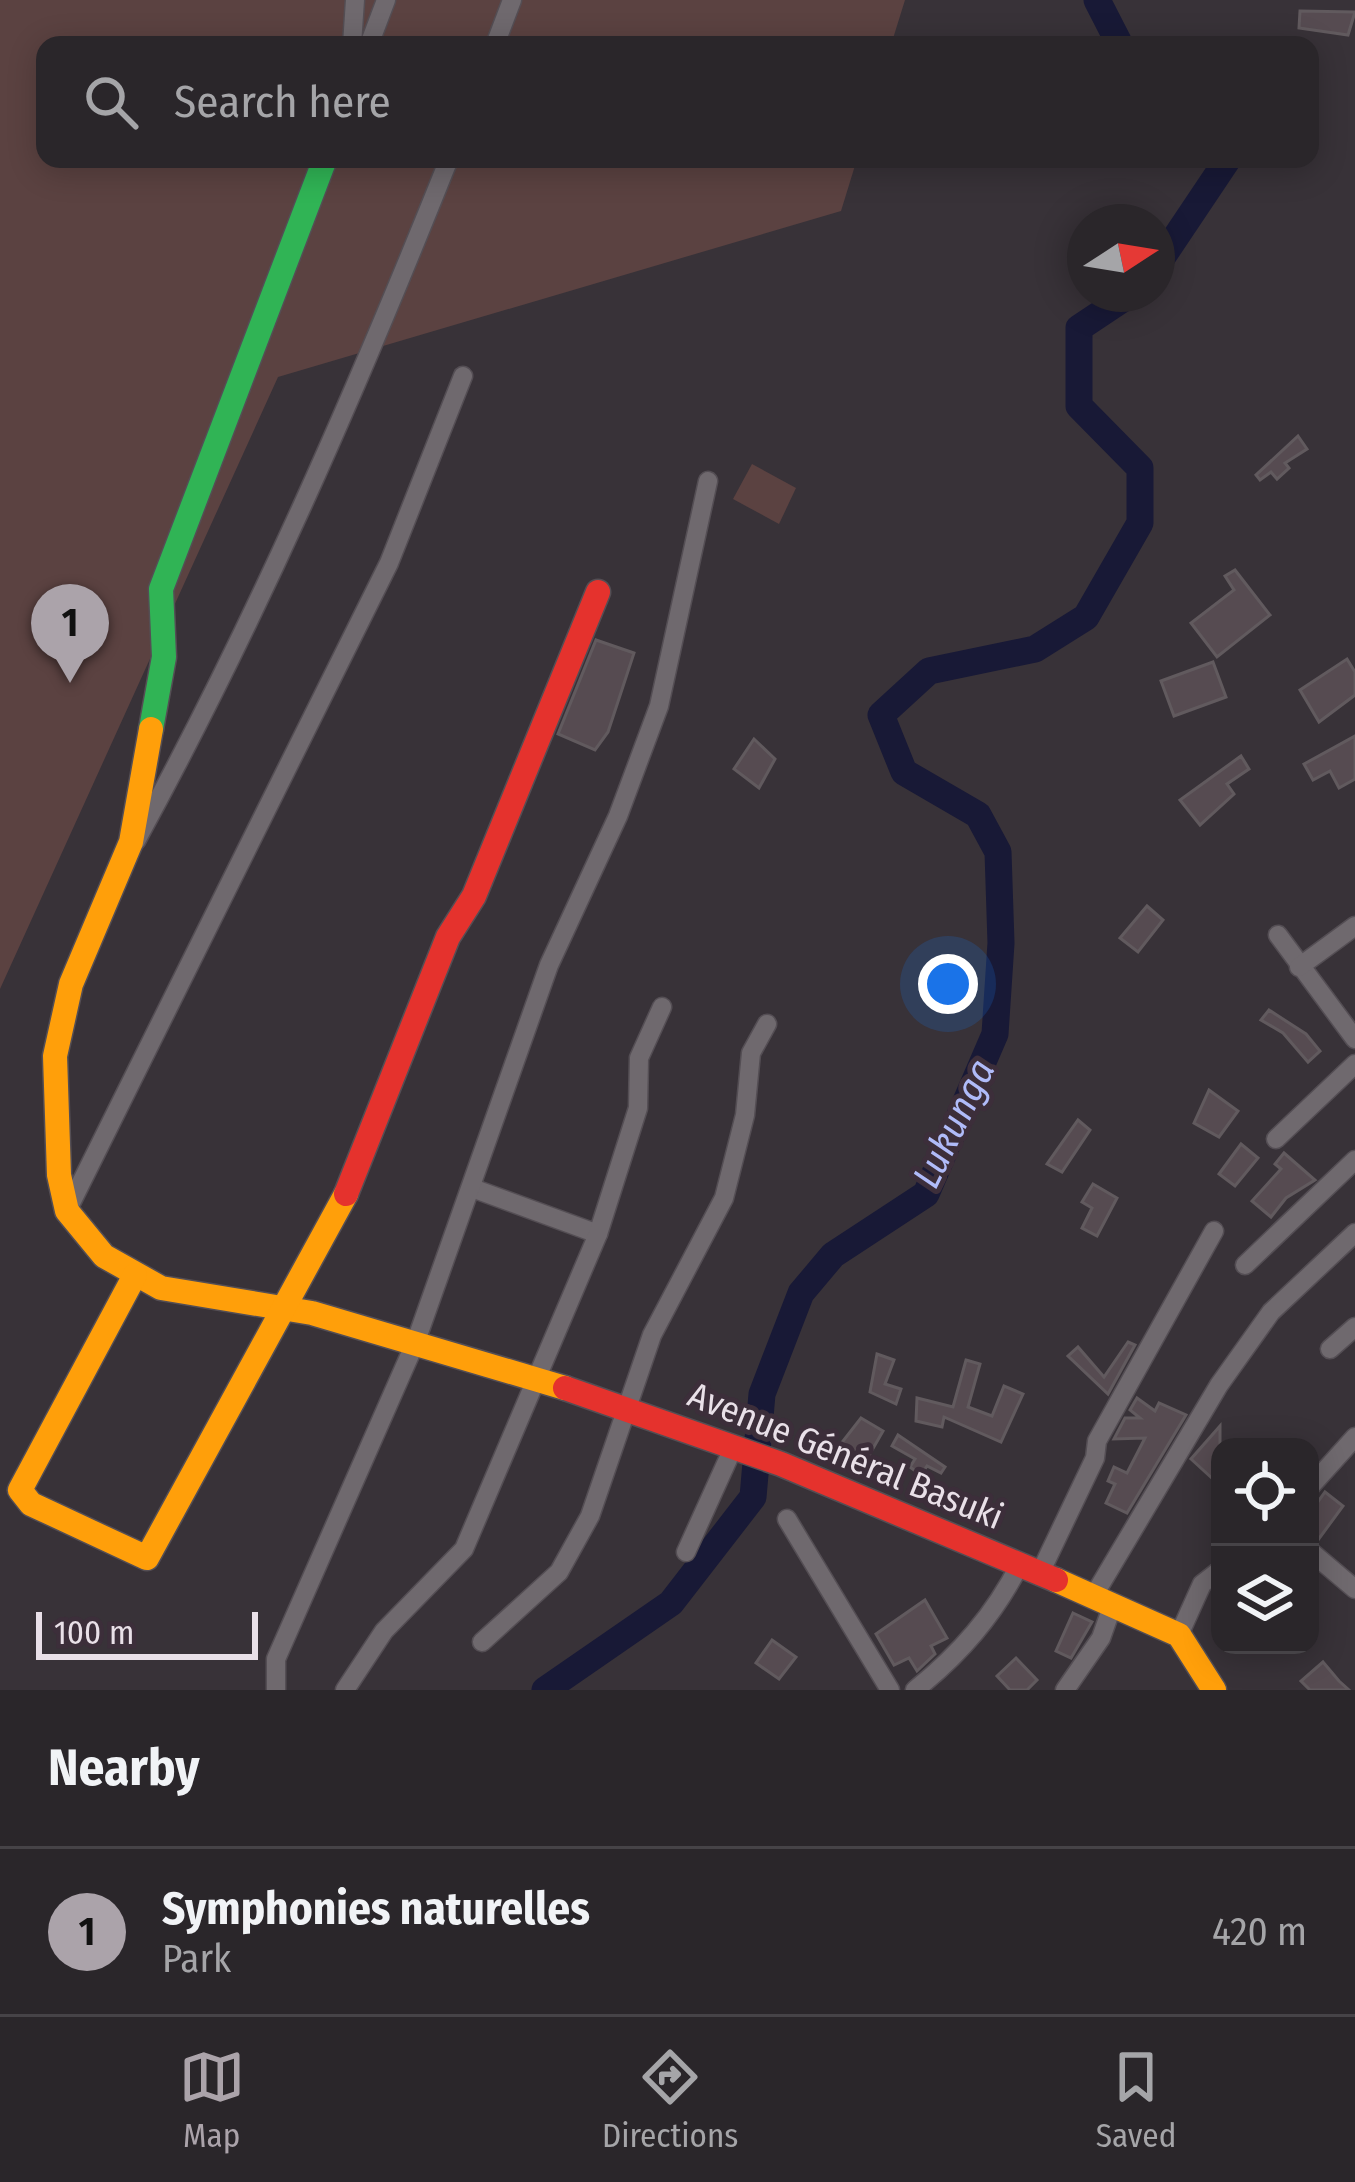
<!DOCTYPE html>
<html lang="en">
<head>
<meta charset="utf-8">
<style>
  :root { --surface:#2a262a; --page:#363236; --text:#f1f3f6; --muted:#a5a5a8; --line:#464347; --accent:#aba3aa }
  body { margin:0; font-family:"Fira Sans Condensed",sans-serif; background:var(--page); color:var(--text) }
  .controls { position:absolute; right:36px; bottom:36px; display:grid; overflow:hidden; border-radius:24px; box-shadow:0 6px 30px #0003 }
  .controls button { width:108px; height:108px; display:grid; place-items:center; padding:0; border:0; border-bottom:3px solid var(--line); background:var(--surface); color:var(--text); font:60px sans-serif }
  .compass { position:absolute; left:1067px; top:204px; width:108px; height:108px; border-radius:50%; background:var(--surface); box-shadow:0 6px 30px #0003; rotate:78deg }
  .scale { position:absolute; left:36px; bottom:30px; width:222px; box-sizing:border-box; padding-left:12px; border:6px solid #e9e0e8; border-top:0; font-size:33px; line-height:42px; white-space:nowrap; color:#e9e0e8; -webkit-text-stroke:9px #3c2e3a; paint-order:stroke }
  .you { position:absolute; left:948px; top:984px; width:42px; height:42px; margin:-30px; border:9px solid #fff; border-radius:50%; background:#1a73e8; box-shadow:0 0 0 18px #1a73e833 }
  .badge { display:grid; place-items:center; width:78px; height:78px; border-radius:50%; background:var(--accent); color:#111; font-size:39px; font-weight:700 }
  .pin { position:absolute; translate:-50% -99px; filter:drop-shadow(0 3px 6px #0008) }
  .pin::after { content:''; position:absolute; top:63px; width:42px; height:36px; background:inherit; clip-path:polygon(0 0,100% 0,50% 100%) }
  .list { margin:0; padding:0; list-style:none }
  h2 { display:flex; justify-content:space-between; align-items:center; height:156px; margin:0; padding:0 48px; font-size:51px }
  h2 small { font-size:39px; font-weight:400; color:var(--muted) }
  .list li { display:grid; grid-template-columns:78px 1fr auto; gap:36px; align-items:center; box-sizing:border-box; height:168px; padding:0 48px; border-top:3px solid var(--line) }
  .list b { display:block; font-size:45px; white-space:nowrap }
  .list p { margin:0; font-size:39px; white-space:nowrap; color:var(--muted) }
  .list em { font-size:39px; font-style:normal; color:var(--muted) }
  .icon { flex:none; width:66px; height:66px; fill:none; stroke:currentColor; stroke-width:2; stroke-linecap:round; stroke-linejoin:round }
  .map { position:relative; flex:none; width:1355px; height:1690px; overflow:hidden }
  .search { position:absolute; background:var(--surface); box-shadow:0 6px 30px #0003; left:36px; right:36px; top:36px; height:132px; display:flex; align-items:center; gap:30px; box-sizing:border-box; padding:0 42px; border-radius:24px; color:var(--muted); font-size:45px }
  .sheet { height:324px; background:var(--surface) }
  nav { display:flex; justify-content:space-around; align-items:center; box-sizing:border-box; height:168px; border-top:3px solid var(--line); background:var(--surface); font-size:33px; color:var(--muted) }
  nav a { display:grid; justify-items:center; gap:6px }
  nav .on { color:var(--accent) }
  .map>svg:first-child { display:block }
</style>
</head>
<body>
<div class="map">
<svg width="1355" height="1690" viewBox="0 0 1355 1690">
  <rect width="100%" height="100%" fill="#383238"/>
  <g fill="#5b4241">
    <path d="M0,0H905L891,45H45V159H857L841,211L278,377L0,989Z"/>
    <path d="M752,464L796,488L779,524L733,499Z"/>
  </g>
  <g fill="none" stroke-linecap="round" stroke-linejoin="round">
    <g stroke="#181936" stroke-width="27">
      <path d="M1097,0L1120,45"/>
      <path d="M1157,265L1228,159"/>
      <path d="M545,1690L671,1603L753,1497L762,1394L801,1293L833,1255L926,1194L995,1034L1001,943L998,852L978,815L904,772L881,715L929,671L1035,649L1086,617L1140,523V468L1079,406V328L1130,294"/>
    </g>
  </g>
  <g fill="#564b51" stroke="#615a5e" stroke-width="3">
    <path d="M1300,11L1355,12L1348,35L1299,28Z"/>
    <path d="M1298,436L1307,449L1285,463L1289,468L1277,479L1271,472L1260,480L1256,475Z"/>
    <path d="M1235,570L1270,615L1217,657L1191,623L1234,590L1225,576Z"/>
    <path d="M596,640L634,653L608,732L595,750L558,734Z"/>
    <path d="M1347,659L1355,672V695L1319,722L1300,690Z"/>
    <path d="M1213,662L1226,697L1174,716L1161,681Z"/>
    <path d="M1355,736V779L1339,788L1330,771L1313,780L1304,764Z"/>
    <path d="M754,739L775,759L759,788L734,769Z"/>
    <path d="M1241,756L1249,769L1227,784L1234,794L1200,825L1180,800Z"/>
    <path d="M1147,906L1163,920L1138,952L1120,938Z"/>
    <path d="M1269,1010L1306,1034L1320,1051L1308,1062L1283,1033L1261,1020Z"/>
    <path d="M1209,1090L1238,1111L1219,1137L1194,1123Z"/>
    <path d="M1078,1120L1090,1130L1062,1172L1047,1164Z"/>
    <path d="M1241,1144L1258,1158L1235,1186L1219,1174Z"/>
    <path d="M1284,1153L1315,1180L1286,1198L1271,1217L1252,1201L1281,1169L1275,1164Z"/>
    <path d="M1093,1184L1117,1198L1097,1236L1082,1228L1092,1208L1082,1202Z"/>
    <path d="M1128,1342L1135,1345L1108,1394L1068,1356L1078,1347L1104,1377Z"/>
    <path d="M877,1354L894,1360L885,1384L901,1389L896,1404L870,1392Z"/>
    <path d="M966,1360L980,1364L968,1407L992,1416L1004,1386L1023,1394L1001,1442L944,1417L942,1427L916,1421L917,1398L953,1407Z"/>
    <path d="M1137,1398L1155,1411L1159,1403L1186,1415L1127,1513L1106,1503L1115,1484L1108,1481L1114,1467L1127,1473L1145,1438L1114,1439L1125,1418H1140L1130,1410Z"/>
    <path d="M861,1418L883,1431L863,1466L836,1450Z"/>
    <path d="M1220,1426V1471L1214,1480L1191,1459Z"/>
    <path d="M898,1435L945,1467L941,1473L927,1466L921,1475L910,1467L915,1459L892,1446Z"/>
    <path d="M1325,1492L1343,1506L1318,1540L1310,1538V1513Z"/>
    <path d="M925,1600L947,1638L931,1646L935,1654L917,1671L909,1658L894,1665L876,1634Z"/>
    <path d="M1073,1613L1092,1622L1071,1658L1056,1651Z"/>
    <path d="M772,1640L796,1657L779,1679L756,1663Z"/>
    <path d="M1016,1658L1037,1680L1027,1690H1010L997,1676Z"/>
    <path d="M1323,1662L1339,1681L1349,1690H1310L1301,1681Z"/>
  </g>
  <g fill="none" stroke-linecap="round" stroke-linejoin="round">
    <defs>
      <g id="street">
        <path d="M352,45L355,0"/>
        <path d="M369,45L386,0"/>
        <path d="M495,45L512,0"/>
        <path d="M136,841C257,619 355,394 449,159"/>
        <path d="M1278,935L1355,1039"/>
        <path d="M1299,967L1355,926"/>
        <path d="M1276,1139L1355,1064"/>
        <path d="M472,1188L598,1234"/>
        <path d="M67,1211L389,563L463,376"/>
        <path d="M1245,1265L1355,1160"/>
        <path d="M1330,1349L1355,1327"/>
        <path d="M1310,1487L1355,1437"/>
        <path d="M787,1519L890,1690"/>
        <path d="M1310,1551L1355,1589"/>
        <path d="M686,1552L734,1446"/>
        <path d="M1041,1571L1095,1458L1097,1441L1214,1231"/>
        <path d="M1093,1597L1219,1385L1271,1312L1355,1233"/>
        <path d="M1179,1635L1202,1584L1220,1570"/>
        <path d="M482,1642L559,1572L590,1516L652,1335L724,1198L745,1115L751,1053L767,1024"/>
        <path d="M276,1690V1659L416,1341L549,965L618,816L659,706L708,481"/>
        <path d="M345,1690L384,1631L464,1549L598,1234L638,1108L639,1058L662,1007"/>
        <path d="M915,1690C960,1654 994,1615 1020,1564"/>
        <path d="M1065,1690L1101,1638L1113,1604"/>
      </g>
      <path id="fast" d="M151,729L164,657L161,589L325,159"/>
      <g id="slow">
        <path d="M151,729L131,842L71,984L55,1056L59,1175L67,1211L104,1256L161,1288L312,1313L565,1388"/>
        <path d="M135,1275L20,1490L31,1504L147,1558L346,1194"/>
        <path d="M1056,1580L1179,1635L1214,1690"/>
      </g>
      <g id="jam">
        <path d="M346,1194L448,937L474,896L598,592"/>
        <path d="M565,1388L781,1464L1056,1580"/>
      </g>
    </defs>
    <use href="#street" stroke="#544e54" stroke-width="21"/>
    <use href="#fast" stroke="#544e54" stroke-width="27"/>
    <use href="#slow" stroke="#544e54" stroke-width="27"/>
    <use href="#jam" stroke="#544e54" stroke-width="27"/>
    <use href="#street" stroke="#6f696e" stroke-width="18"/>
    <use href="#fast" stroke="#30b455" stroke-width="24"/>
    <use href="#slow" stroke="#ff9f0a" stroke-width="24"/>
    <use href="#jam" stroke="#e5322d" stroke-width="24"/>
  </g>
  <g text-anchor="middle" stroke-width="10" stroke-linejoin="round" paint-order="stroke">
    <g font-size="36" fill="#e9e0e8" stroke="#3c2e3a">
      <text transform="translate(846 1455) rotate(22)" y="13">Avenue Général Basuki</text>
    </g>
    <g font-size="39" font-style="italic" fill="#b0bbf9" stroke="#3c2e3a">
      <text transform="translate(953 1123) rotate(-64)" y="14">Lukunga</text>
    </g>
  </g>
</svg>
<div class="controls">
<button><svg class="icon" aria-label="locate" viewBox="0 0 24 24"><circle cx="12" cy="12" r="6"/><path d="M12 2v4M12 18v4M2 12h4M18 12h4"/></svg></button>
<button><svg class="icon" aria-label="layers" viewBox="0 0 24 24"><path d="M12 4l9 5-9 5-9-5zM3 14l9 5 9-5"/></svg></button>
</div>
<svg class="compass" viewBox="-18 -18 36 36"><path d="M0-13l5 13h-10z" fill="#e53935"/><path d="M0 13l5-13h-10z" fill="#a5a5a8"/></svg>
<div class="scale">100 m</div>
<div class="you"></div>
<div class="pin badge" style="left:70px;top:683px">1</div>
<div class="search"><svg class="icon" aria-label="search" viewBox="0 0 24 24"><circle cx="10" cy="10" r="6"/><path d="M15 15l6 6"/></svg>Search here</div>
</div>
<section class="sheet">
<h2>Nearby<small></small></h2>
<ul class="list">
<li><span class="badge">1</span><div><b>Symphonies naturelles</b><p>Park</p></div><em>420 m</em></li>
</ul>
</section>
<nav>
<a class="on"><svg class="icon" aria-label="map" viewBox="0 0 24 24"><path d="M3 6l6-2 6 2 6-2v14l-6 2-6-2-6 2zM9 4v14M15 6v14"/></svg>Map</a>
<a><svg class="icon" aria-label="directions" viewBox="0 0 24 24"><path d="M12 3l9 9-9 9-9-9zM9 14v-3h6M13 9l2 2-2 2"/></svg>Directions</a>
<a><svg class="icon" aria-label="saved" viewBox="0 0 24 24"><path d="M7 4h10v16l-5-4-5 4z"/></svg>Saved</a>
</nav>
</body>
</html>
